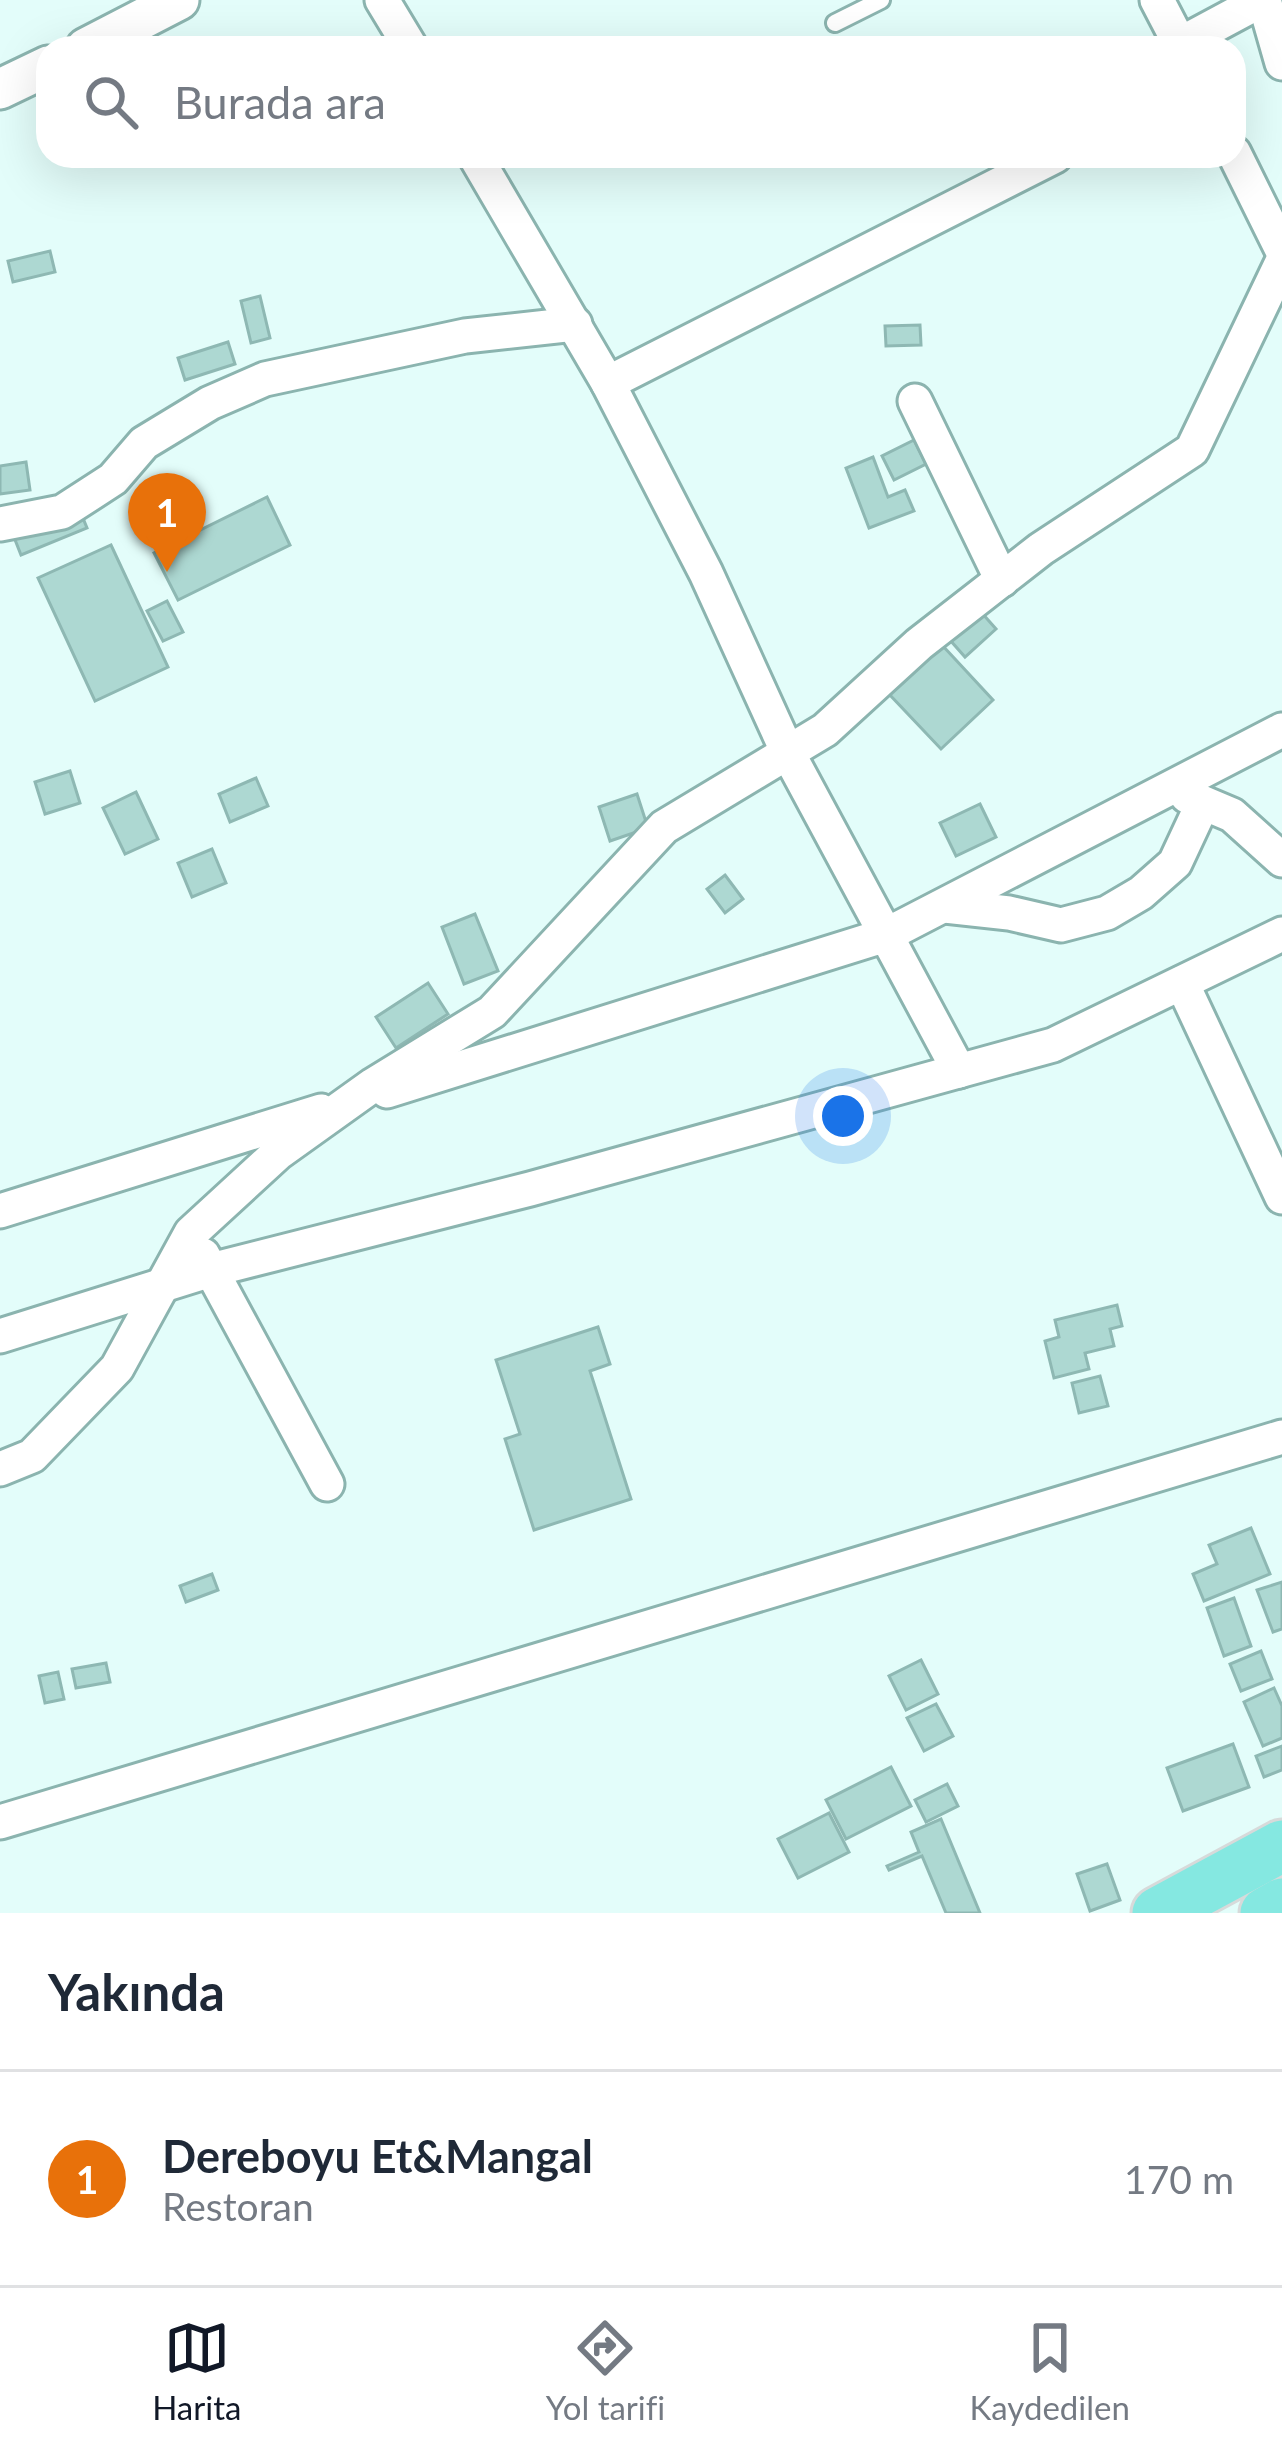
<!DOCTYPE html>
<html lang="tr">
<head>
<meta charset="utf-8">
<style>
  :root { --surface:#fff; --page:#f2f2f3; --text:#1f2937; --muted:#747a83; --line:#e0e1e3; --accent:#111827 }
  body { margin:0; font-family:Lato,sans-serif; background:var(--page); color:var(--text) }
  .you { position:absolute; left:843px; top:1116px; width:42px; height:42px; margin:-30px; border:9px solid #fff; border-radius:50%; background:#1a73e8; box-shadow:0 0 0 18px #1a73e833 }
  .badge { display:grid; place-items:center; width:78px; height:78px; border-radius:50%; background:var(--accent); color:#fff; font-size:39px; font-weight:700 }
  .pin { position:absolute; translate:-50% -99px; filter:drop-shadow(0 3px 6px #0008) }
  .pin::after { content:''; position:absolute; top:63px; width:42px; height:36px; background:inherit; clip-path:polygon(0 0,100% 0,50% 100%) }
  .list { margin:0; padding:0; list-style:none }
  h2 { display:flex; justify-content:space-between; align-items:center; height:156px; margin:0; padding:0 48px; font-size:51px }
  h2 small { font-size:39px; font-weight:400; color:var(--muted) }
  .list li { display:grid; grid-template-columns:78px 1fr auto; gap:36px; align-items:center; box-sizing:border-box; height:216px; padding:0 48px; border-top:3px solid var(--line) }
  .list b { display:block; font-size:45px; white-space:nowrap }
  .list p { margin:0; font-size:39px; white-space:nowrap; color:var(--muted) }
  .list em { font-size:39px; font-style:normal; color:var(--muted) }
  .icon { flex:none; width:66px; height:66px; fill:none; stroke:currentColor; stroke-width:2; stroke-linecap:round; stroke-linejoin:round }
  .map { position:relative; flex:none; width:1282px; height:1913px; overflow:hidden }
  .search { position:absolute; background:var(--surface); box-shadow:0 12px 48px #0002; left:36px; right:36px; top:36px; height:132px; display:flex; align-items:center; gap:30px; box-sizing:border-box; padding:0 42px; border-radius:36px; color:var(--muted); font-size:45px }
  .sheet { height:372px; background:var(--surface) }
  nav { display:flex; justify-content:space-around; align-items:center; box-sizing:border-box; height:168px; border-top:3px solid var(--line); background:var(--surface); font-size:33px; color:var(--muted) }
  nav a { display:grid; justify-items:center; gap:6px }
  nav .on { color:var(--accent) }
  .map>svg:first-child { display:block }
</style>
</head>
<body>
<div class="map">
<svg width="1282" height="1913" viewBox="0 0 1282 1913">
  <rect width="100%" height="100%" fill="#e3fdfa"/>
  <g fill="#add8d2" stroke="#8eb8b3" stroke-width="3">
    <path d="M310,39V48H271V40Z"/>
    <path d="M50,251L55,272L13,282L8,261Z"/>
    <path d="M260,296L270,338L251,343L241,301Z"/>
    <path d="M920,325L921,345L886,346L885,326Z"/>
    <path d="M228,342L235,364L185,380L178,358Z"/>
    <path d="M914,440L926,464L894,480L882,456Z"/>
    <path d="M873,457L888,497L905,490L914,511L869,528L846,468Z"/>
    <path d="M26,462L30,490L0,494V466Z"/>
    <path d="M267,497L290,545L178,600L154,553Z"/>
    <path d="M78,506L87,528L21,555L12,532Z"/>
    <path d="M111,545L168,667L95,701L38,578Z"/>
    <path d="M167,601L183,632L163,641L147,611Z"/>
    <path d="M981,612L996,629L965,657L950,640Z"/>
    <path d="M942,645L993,700L941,749L889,694Z"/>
    <path d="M70,771L80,803L45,814L35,782Z"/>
    <path d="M256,778L268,806L230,822L219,794Z"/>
    <path d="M136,792L158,839L125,854L103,808Z"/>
    <path d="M637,794L648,828L610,841L599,807Z"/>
    <path d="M980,804L996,837L956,856L940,823Z"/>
    <path d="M212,849L226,883L192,897L178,863Z"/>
    <path d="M725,875L743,899L725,913L707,889Z"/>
    <path d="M475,914L498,971L464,984L442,927Z"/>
    <path d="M428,983L448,1014L396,1048L376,1017Z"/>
    <path d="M1117,1305L1122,1326L1110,1329L1114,1346L1085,1353L1089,1369L1054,1378L1045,1341L1059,1337L1055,1320Z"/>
    <path d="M598,1327L610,1364L590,1371L631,1499L534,1530L505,1439L520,1434L496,1360Z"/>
    <path d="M1100,1376L1108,1406L1079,1413L1072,1383Z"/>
    <path d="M1251,1528L1270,1574L1204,1601L1193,1574L1217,1564L1209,1545Z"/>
    <path d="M212,1574L218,1590L186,1602L180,1586Z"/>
    <path d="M1282,1582V1629L1273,1632L1257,1590Z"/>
    <path d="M1234,1598L1251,1646L1224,1656L1207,1608Z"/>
    <path d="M1261,1651L1272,1679L1241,1691L1230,1664Z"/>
    <path d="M921,1660L938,1694L906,1710L889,1676Z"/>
    <path d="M106,1663L110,1682L76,1688L72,1669Z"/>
    <path d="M58,1672L64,1699L45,1703L39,1676Z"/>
    <path d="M1274,1688L1282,1706V1738L1263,1746L1244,1702Z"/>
    <path d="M936,1704L953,1736L924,1751L907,1718Z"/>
    <path d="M1233,1744L1249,1787L1183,1811L1167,1768Z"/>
    <path d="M1282,1746V1770L1264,1777L1256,1756Z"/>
    <path d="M891,1767L911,1806L846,1839L826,1800Z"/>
    <path d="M947,1784L958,1806L926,1822L915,1800Z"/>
    <path d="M829,1813L849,1852L798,1878L778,1839Z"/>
    <path d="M941,1819L980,1913H946L922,1856L889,1870L887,1866L919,1852L911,1832Z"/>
    <path d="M1107,1864L1120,1900L1090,1911L1077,1874Z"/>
  </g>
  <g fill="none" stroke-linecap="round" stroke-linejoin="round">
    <defs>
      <path id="service" d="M835,23L881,0"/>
      <g id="minor">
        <path d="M382,0L411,48"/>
        <path d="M1157,0L1182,48"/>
        <path d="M1264,0L1282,63"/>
        <path d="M1180,44L1262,0"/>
        <path d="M1234,153L1282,250"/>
        <path d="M475,156L608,383L706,573L788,753L886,935L1282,730"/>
        <path d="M608,383L1055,156"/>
        <path d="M915,401L1002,580"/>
        <path d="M0,524L62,512L113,479L144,443L210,403L265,379L465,336L575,324"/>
        <path d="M1187,796L1232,815L1282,860"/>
        <path d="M945,906L1009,913L1061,925L1107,913L1141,893L1175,863L1203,803"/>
        <path d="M1182,983L1282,1197"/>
        <path d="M387,1091L886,935L959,1071"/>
        <path d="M0,1211L321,1111"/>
        <path d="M203,1255L327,1484"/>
        <path d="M0,1336L211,1270L530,1189L1053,1045L1282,934"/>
        <path d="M0,1469L32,1456L117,1368L191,1233L278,1153L373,1085L492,1012L664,827L825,730L919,644L1041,549L1192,450L1282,262"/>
        <path d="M0,1822L1282,1437"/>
      </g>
      <g id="tertiary">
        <path d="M86,48L179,0"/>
        <path d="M0,89L48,66"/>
      </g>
      <g id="primary">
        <path d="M1158,1913L1282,1846"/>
        <path d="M1266,1913L1282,1904"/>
      </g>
    </defs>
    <use href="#service" stroke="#8bb4af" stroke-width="22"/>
    <use href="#minor" stroke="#8bb4af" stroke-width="39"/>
    <use href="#tertiary" stroke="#8bb4af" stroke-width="45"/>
    <use href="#primary" stroke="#d7dada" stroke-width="57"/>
    <use href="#service" stroke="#fff" stroke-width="16"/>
    <use href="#minor" stroke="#fff" stroke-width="33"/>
    <use href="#tertiary" stroke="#fff" stroke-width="39"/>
    <use href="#primary" stroke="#85e8e1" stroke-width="51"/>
  </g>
</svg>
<div class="you"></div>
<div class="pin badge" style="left:167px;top:572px;background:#e8710a">1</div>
<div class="search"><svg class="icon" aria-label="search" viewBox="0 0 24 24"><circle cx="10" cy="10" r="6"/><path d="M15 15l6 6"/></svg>Burada ara</div>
</div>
<section class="sheet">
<h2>Yakında<small></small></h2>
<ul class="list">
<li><span class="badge" style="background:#e8710a">1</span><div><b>Dereboyu Et&amp;Mangal</b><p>Restoran</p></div><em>170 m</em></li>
</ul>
</section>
<nav>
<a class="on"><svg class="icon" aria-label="map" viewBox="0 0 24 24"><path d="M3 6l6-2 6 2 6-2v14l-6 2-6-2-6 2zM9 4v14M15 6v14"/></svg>Harita</a>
<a><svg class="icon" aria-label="directions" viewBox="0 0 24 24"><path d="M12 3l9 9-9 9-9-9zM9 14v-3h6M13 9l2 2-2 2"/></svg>Yol tarifi</a>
<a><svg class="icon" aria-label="saved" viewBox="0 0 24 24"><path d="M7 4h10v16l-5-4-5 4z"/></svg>Kaydedilen</a>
</nav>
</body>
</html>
